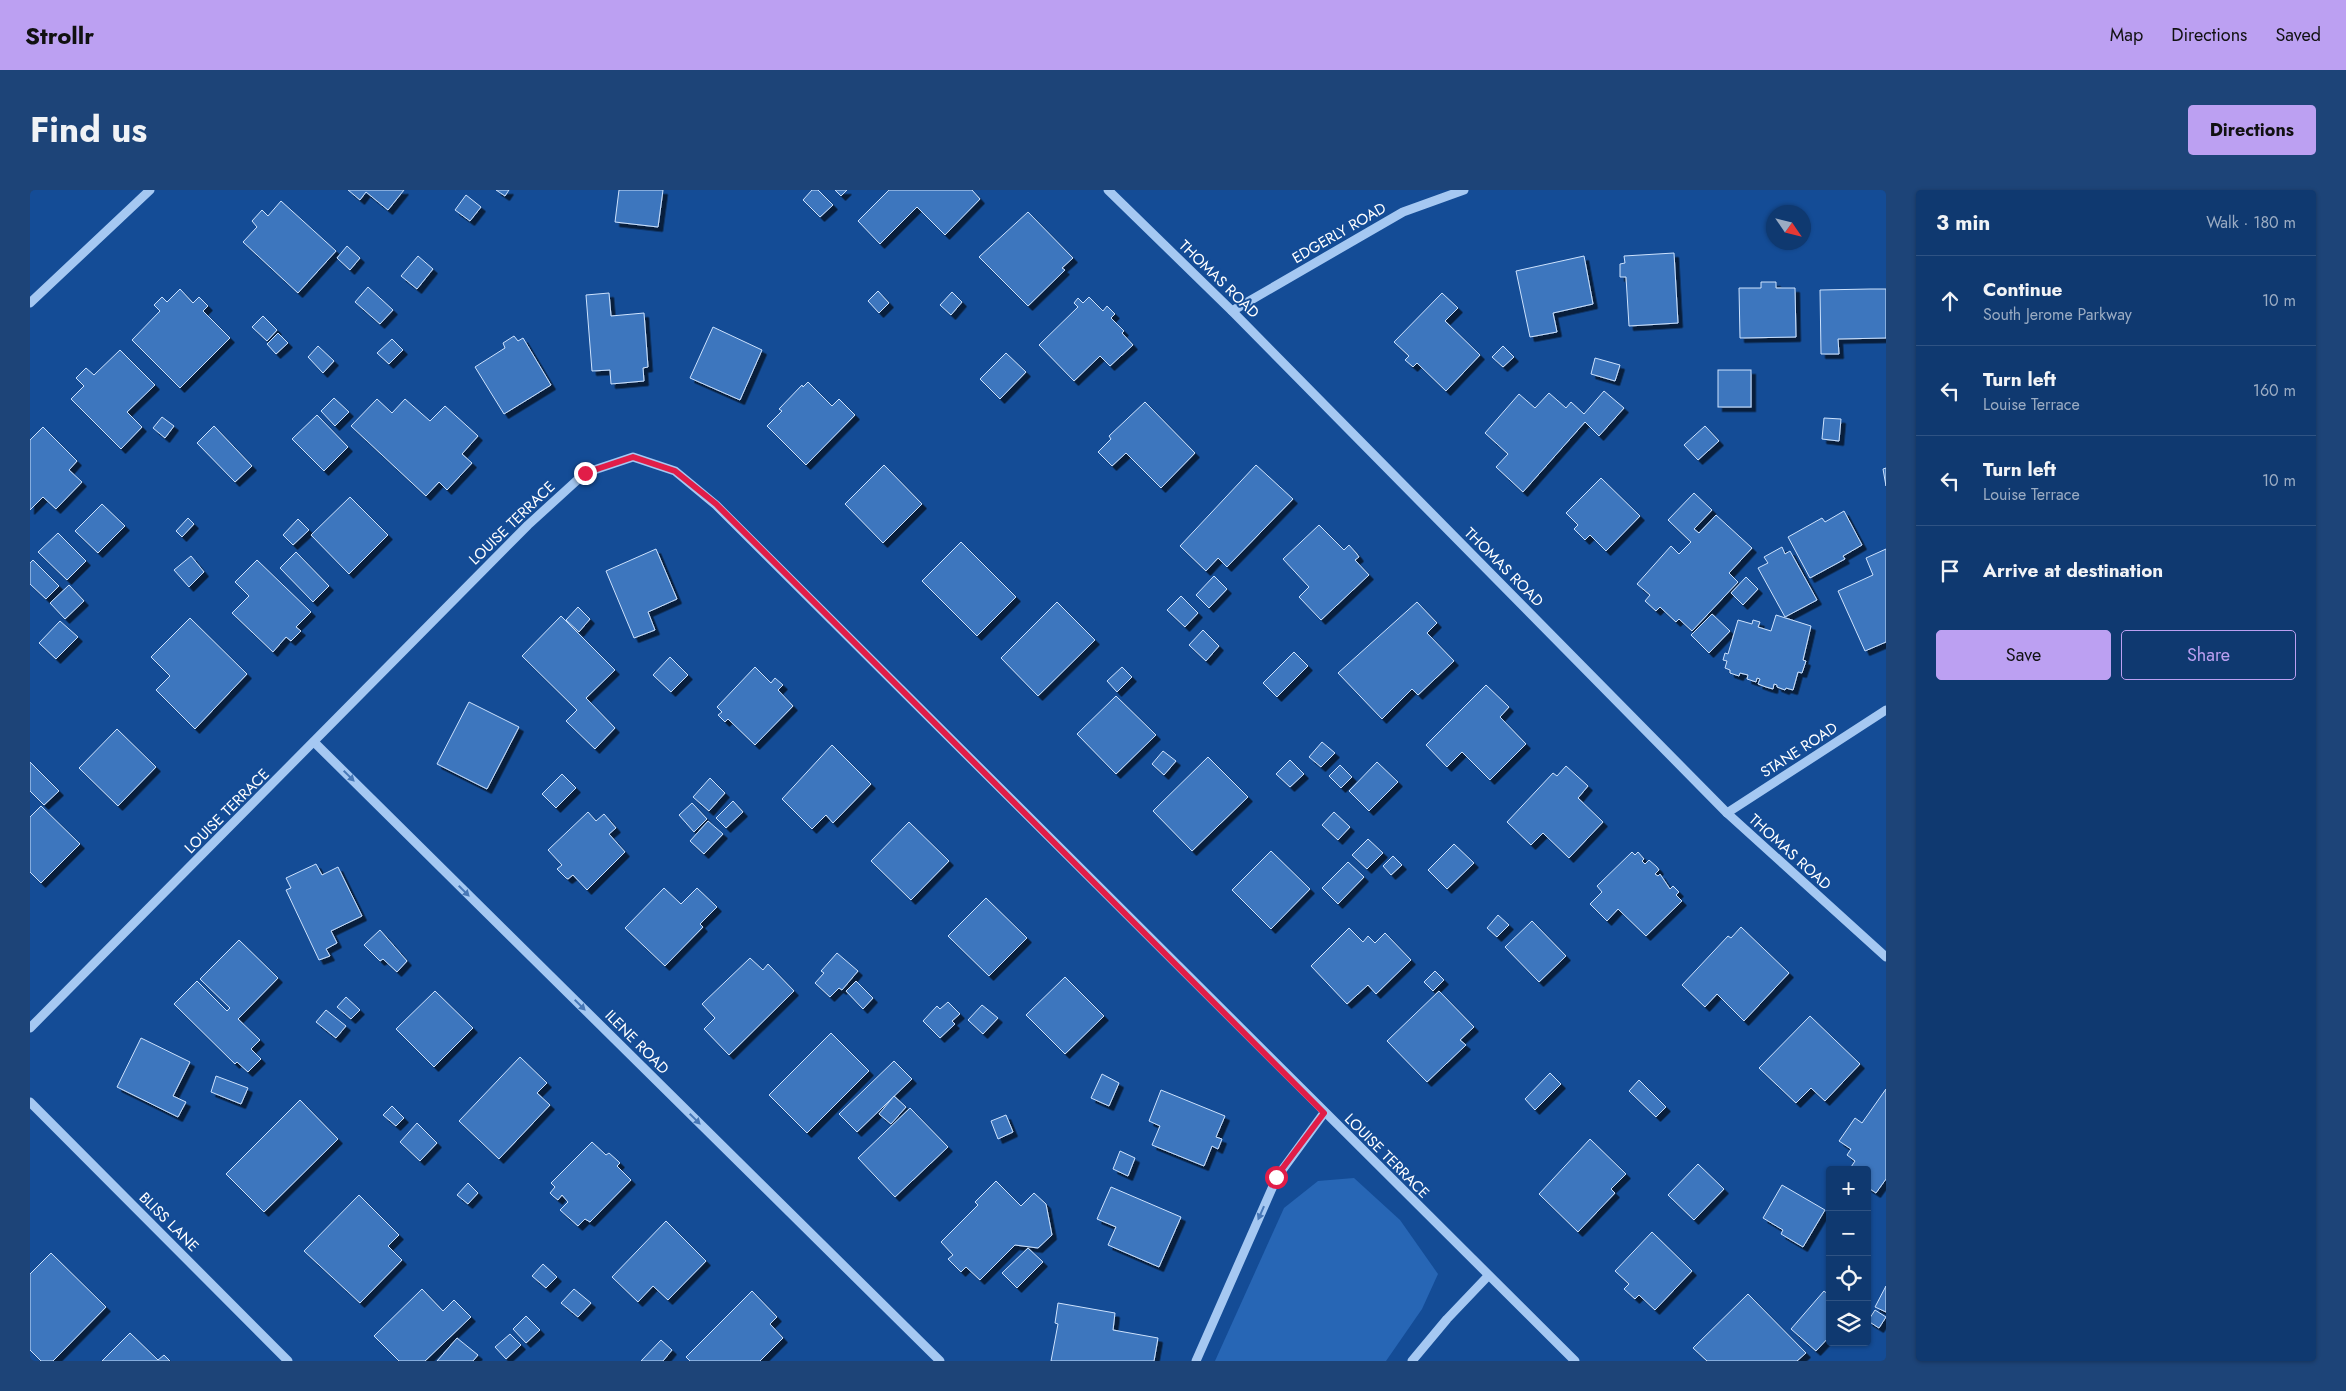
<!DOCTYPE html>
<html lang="en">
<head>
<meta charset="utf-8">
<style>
  :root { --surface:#0f3970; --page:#1d4478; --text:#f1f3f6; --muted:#9bacc3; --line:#2f5383; --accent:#bca0f2 }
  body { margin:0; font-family:Jost,sans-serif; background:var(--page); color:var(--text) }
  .controls { position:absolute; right:15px; bottom:15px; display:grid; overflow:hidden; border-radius:5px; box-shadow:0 1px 4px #0004 }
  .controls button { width:45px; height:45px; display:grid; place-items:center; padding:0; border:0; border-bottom:1px solid var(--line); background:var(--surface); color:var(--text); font:25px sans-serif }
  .compass { position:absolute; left:1736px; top:15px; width:45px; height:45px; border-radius:50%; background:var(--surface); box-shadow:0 1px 4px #0004; rotate:125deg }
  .stop { position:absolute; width:15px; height:15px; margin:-11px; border:4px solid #e11d48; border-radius:50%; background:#fff }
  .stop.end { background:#e11d48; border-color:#fff; box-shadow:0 1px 5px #0008 }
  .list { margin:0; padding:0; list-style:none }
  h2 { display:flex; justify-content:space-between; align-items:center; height:65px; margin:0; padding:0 20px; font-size:21px }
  h2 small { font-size:16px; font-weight:400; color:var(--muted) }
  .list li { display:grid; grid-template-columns:32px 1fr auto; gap:15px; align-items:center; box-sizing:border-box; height:90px; padding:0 20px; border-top:1px solid var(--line) }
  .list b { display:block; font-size:19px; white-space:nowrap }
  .list p { margin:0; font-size:16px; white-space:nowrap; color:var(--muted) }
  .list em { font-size:16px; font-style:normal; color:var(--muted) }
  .actions { display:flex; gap:10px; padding:15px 20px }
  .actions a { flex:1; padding:11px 0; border:1px solid var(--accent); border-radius:5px; text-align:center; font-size:18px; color:var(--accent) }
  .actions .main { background:var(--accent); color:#111 }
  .icon { flex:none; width:28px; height:28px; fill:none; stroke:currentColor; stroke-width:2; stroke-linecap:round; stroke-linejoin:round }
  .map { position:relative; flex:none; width:1856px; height:1171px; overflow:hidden; border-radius:5px }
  header { display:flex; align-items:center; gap:30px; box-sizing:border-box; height:70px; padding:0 25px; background:var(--accent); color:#111 }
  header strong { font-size:24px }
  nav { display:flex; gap:28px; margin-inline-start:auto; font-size:18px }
  .intro { display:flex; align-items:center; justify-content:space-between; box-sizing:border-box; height:120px; padding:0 30px }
  h1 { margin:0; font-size:35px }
  .button { padding:12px 22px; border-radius:5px; background:var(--accent); color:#111; font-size:18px; font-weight:700 }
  main { display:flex; gap:30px; padding:0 30px }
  aside { flex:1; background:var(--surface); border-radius:5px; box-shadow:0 1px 4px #0004 }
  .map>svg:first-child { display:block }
</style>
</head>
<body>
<header>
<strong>Strollr</strong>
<nav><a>Map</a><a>Directions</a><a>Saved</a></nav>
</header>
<div class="intro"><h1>Find us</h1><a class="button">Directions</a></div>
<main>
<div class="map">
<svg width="1856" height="1171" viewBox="0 0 1856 1171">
  <defs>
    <filter id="shadow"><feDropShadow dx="4.5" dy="4.5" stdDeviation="0" flood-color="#0009"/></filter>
  </defs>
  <rect width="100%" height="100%" fill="#144c96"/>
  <path fill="#2766b5" d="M1324,988L1370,1030L1408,1084L1392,1119L1356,1171H1185L1254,1018L1288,991Z"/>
  <g fill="#3d76be" stroke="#cde2fd" filter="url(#shadow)">
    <path d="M318,0H374L358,20L336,2L330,10Z"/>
    <path d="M466,0H479L475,6Z"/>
    <path d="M589,0H633L628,37L585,32Z"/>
    <path d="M782,0H788L803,15L790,27L773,10Z"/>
    <path d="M805,0H817L811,6Z"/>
    <path d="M859,0H942L950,9L915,45L887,17L850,54L828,31Z"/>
    <path d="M436,5L451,17L440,31L425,20Z"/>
    <path d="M251,11L306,61L268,103L213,52L227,37L222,31L232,20L238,26Z"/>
    <path d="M998,22L1043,68L1032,78L1035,80L998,116L949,67Z"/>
    <path d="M317,56L330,68L320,80L307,68Z"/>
    <path d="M1644,63L1648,133L1599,136L1596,87H1590V74L1595,73L1594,66Z"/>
    <path d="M388,66L403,79L387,99L371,86Z"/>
    <path d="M1554,66L1563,114L1523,123L1527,142L1500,147L1486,81Z"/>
    <path d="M1731,92H1746V98H1765L1766,147L1710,148L1709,98H1731Z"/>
    <path d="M338,97L363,120L350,134L325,112Z"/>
    <path d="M150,99L163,113L169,107L178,116L173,121L200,148L150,198L102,150L130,121L124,115L132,107L137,112Z"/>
    <path d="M1840,99H1856V148L1808,149L1809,164H1791L1790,100Z"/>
    <path d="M848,101L859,113L849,123L838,111Z"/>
    <path d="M922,102L932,112L921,125L910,115Z"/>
    <path d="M579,103L581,126L614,123L618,177L613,178L614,191L581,194L580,180L562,181L556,105Z"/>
    <path d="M1412,103L1428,118L1415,131L1450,165L1416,201L1387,173L1383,177L1382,176L1375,170L1379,166L1364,152Z"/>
    <path d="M1059,107L1073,121L1077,116L1085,124L1081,128L1094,141L1092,143L1103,155L1080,176L1070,166L1044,191L1009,155L1048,117L1044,113L1048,108L1053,113Z"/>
    <path d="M233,126L247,140L237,151L222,137Z"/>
    <path d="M683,137L732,160L710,210L660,188Z"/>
    <path d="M248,143L258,153L246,164L237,154Z"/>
    <path d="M484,146L488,151L493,148L521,195L474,224L445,177L475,158L473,153Z"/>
    <path d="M362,149L373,160L359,174L347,163Z"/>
    <path d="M288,156L304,171L293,183L278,167Z"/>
    <path d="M1473,156L1484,167L1473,177L1462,167Z"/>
    <path d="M90,160L125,195L97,222L112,237L91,259L41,209L54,196L46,188L56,178L64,185Z"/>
    <path d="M976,163L996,182L970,209L950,189Z"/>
    <path d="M1565,168L1590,175L1585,191L1561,184Z"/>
    <rect x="1688" y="180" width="33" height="37"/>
    <path d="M778,192L802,216L809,209L825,225L776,275L737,236L752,221L749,219L772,195L773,197Z"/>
    <path d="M1574,201L1594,218L1569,246L1555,232L1493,302L1466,277L1478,264L1455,243L1489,204L1505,218L1519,203L1536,218L1541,212L1554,224Z"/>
    <path d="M304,208L319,222L305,236L291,221Z"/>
    <path d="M347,209L362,223L375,209L400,231L415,216L448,246L432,264L442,273L417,300L409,292L396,306L321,236Z"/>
    <path d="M1115,212L1165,263L1131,298L1096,263L1082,276L1068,262L1081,249L1079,246Z"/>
    <path d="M287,225L318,257L294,281L262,249Z"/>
    <path d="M132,227L144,236L135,248L123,238Z"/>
    <path d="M1794,228L1811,229L1809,251L1792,249Z"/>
    <path d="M184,236L222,276L205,292L167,253Z"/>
    <path d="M1675,236L1689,251L1668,270L1654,255Z"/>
    <path d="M13,237L47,271L39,280L52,292L26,319L13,307L0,320V250Z"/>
    <path d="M854,275L892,314L853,353L815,314Z"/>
    <path d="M1226,275L1263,309L1197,377L1188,368L1176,381L1150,356Z"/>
    <path d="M1856,278V296L1853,279Z"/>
    <path d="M1571,288L1610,326L1576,361L1560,345L1555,350L1544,339L1548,335L1536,323Z"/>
    <path d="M1664,303L1682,320L1664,339L1669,343L1686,325L1722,358L1699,383L1708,392L1662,441L1649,429L1646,432L1630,417L1626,421L1615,411L1620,405L1607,394L1641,356L1649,364L1661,352L1638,330Z"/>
    <path d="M320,307L358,345L319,384L281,345Z"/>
    <path d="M72,314L95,336L68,363L45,341Z"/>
    <path d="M1814,321L1832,355L1813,366L1815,369L1780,388L1758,347L1792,328L1795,332Z"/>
    <path d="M158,328L164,334L152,347L146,341Z"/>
    <path d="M268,329L279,340L263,355L253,345Z"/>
    <path d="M1289,335L1314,360L1319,355L1327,364L1329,367L1325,370L1339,385L1291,430L1269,407L1279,397L1253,369Z"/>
    <path d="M28,343L56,371L37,390L8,362Z"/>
    <path d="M931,352L986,407L947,446L892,391Z"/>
    <path d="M1752,357L1755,364L1760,361L1787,410L1755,427L1728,378L1738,373L1734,367Z"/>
    <path d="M626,359L647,409L618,422L625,440L604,448L576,381Z"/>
    <path d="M1856,359V452L1835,461L1808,401L1843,385L1836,368Z"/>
    <path d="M266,362L299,396L283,412L250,378Z"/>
    <path d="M161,366L174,382L159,397L144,380Z"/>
    <path d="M3,370L29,396L16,409L0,394V373Z"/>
    <path d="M227,370L281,422L266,437L271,441L261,451L256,447L243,462L202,423L219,406L205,392Z"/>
    <path d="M1184,386L1197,399L1179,418L1166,405Z"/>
    <path d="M1716,387L1728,399L1713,415L1701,403Z"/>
    <path d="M39,395L54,411L35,429L20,413Z"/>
    <path d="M1151,406L1168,423L1155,437L1137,420Z"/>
    <path d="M1027,412L1065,450L1008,506L971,468Z"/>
    <path d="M1387,412L1407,433L1397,443L1424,471L1388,505L1382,499L1352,529L1308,483Z"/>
    <path d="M548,417L560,429L549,442L536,430Z"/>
    <path d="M1682,424L1700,441L1679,463L1661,445Z"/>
    <path d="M1746,425L1781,436L1773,470L1776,471L1772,483L1768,482L1763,500L1756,498L1755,500L1747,497V495L1744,494L1743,499L1736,497L1728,494L1730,489L1727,488L1726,492L1717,489L1718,485L1710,483L1709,486L1700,483V480L1695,478L1697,471L1693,470L1695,463L1698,464L1708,430L1722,434L1723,430L1730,432L1728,437L1741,441Z"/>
    <path d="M531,426L585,480L556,508L585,538L565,559L536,531L547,520L492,466Z"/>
    <path d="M160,428L217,484L165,539L126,500L140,486L121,467Z"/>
    <path d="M30,431L48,447L26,469L9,453Z"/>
    <path d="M1173,440L1189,456L1176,471L1159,455Z"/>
    <path d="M1264,462L1278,476L1247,507L1233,493Z"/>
    <path d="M640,467L658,485L641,502L623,485Z"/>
    <path d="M725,477L741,493L745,488L753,495L748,500L763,516L725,555L698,529L695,532L688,525L692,522L687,517Z"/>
    <path d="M1092,477L1102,487L1087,502L1077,491Z"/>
    <path d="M1456,495L1479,517L1470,527L1496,554L1460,590L1432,562L1417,577L1396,555Z"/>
    <path d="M1086,506L1126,545L1086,584L1047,544Z"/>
    <path d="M439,512L489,537L457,599L407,574Z"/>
    <path d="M87,539L126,577L88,616L49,578Z"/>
    <path d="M1292,552L1305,563L1291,577L1279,567Z"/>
    <path d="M802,555L841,594L803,633L796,625L782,639L752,609Z"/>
    <path d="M1133,561L1146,571L1134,585L1122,574Z"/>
    <path d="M1178,567L1218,607L1162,661L1123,621Z"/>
    <path d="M1260,570L1274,584L1260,597L1246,584Z"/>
    <path d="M0,572L29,601L14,615L0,601Z"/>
    <path d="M1347,572L1368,592L1339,621L1319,601Z"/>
    <path d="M1310,575L1322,587L1311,598L1299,586Z"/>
    <path d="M1536,576L1558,596L1548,608L1573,632L1539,668L1513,643L1501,655L1477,632L1523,583L1527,586Z"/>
    <path d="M532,584L546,598L526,618L512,604Z"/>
    <path d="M680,588L695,603L679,621L663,607Z"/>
    <path d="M703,611L713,622L696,638L686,628Z"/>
    <path d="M662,613L677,629L664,642L649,625Z"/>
    <path d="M11,616L50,654L11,693L0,682V627Z"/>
    <path d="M558,622L566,631L574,624L586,638L579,644L595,662L557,700L543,685L538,689L536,688L527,679L532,675L518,660Z"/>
    <path d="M1304,622L1320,637L1308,650L1292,635Z"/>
    <path d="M678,631L693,644L674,664L660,651Z"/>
    <path d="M879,632L919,671L881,710L841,671Z"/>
    <path d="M1338,649L1353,663L1337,679L1322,665Z"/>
    <path d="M1424,654L1444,673L1417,699L1398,680Z"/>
    <path d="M1241,661L1280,699L1241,739L1202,700Z"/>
    <path d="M1602,662L1605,665L1608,662L1614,669L1612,671L1615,674L1619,670L1627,677L1629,680L1625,684L1628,686L1630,684L1640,699L1643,696L1649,702L1646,705L1652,711L1616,746L1588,719L1577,731L1560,714L1572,702L1567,696Z"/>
    <path d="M1363,666L1372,675L1361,685L1353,676Z"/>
    <path d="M1318,672L1334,687L1308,714L1292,698Z"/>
    <path d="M286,674L292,685L308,677L332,726L301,741L307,753L296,759L300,766L289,770L256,700L261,698L256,688Z"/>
    <path d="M634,698L651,714L667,698L687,717L670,734L673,737L635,776L595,738Z"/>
    <path d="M956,708L997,748L959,786L918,746Z"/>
    <path d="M1468,725L1479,735L1467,747L1457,738Z"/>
    <path d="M1502,731L1536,766L1509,792L1475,757Z"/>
    <path d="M1711,737L1759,783L1714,831L1687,804L1675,817L1652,795L1698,746L1701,748Z"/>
    <path d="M1319,738L1333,752L1338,746L1345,753L1355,743L1381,770L1346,804L1338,795L1317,814L1281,776Z"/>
    <path d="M350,740L377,771L367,782L353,769L350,771L334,755Z"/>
    <path d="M209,750L248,788L208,829L230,850L221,859L231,869L218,882L207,872L205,874L144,814L167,791L197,821L200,818L170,789Z"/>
    <path d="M807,763L828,781L812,800L809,798L800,807L785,793L794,783L791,781Z"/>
    <path d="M720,768L733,780L738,774L764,801L699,865L674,839L685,828L672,814Z"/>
    <path d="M1405,781L1414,790L1403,801L1394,792Z"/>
    <path d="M1035,787L1074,826L1035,864L996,825Z"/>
    <path d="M826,791L843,808L833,819L816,801Z"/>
    <path d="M405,801L443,838L404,877L366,839Z"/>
    <path d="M1409,801L1444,837L1430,850L1436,855L1397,892L1357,851Z"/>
    <path d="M316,807L330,820L321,829L307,817Z"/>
    <path d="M918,812L930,824L922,831L925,834L910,848L893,831L907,816L910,819Z"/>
    <path d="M952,815L968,828L953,844L938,830Z"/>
    <path d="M296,820L316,836L306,848L286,832Z"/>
    <path d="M1780,826L1830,874L1795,911L1781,898L1766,913L1729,878Z"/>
    <path d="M801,843L839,881L777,943L739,905Z"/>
    <path d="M111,848L160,872L143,906L156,912L148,927L87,897Z"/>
    <path d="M490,867L517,893L507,903L520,915L469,969L429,931Z"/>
    <path d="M864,871L882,889L827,942L809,924Z"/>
    <path d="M1520,883L1531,894L1505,920L1495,909Z"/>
    <path d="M1072,884L1089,893L1079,916L1061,908Z"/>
    <path d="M186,886L218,898L211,914L181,902Z"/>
    <path d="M1609,890L1636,917L1626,927L1599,901Z"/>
    <path d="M1856,899V989L1846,1003L1837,997V980H1819L1825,971L1817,965L1821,959L1809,951L1825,928L1832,933Z"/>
    <path d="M1131,900L1195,926L1186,947L1192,949L1188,959L1182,956L1174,976L1122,955L1130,936L1119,931Z"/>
    <path d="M864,906L876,917L861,934L849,924Z"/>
    <path d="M270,910L308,949L234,1022L196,984Z"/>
    <path d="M362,916L374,928L366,936L353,925Z"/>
    <path d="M880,918L918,957L865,1007L828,968Z"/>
    <path d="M976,925L983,942L968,949L961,931Z"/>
    <path d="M387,933L407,953L390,971L370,952Z"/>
    <path d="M1560,949L1596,984L1581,999L1585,1003L1548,1042L1509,1004Z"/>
    <path d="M562,952L576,965L579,963L588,971L590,973L587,976L601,990L560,1032L555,1029L548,1036L530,1020L538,1012L532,1005L528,1010L523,1006L520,1003L525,997L521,993Z"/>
    <path d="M1090,961L1105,968L1098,986L1083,979Z"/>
    <path d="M1668,974L1694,999L1664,1030L1638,1005Z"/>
    <path d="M966,991L991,1016L1004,1003L1016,1014L1022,1045L1008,1058L985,1055L950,1090L936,1077L931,1082L918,1069L923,1065L911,1052L948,1015L945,1012Z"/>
    <path d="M438,993L448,1003L438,1014L427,1005Z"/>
    <path d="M1752,995L1795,1020L1773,1057L1751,1044L1753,1040L1733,1028Z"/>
    <path d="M1081,997L1151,1027L1129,1077L1078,1055L1086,1037L1067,1029Z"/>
    <path d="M329,1005L369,1045L358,1056L372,1070L330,1113L274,1061Z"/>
    <path d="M636,1031L676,1071L638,1110L623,1096L608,1112L582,1087Z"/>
    <path d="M1622,1042L1662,1081L1625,1120L1609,1105L1605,1109L1594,1099L1599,1094L1585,1081Z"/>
    <path d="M998,1058L1013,1072L987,1098L972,1083Z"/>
    <path d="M21,1063L76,1117L23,1171H11L0,1160V1084Z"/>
    <path d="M513,1074L527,1087L516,1098L502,1086Z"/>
    <path d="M1856,1096V1122L1845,1117Z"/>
    <path d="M392,1099L413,1121L424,1110L441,1127L395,1171H369L344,1146Z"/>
    <path d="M544,1099L561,1113L548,1127L531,1113Z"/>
    <path d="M722,1101L747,1127L740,1134L753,1148L730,1171H660L656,1167Z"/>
    <path d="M1794,1101L1800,1106V1146L1786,1161L1761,1139Z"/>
    <path d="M1718,1104L1776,1163L1767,1171H1677L1663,1158Z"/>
    <path d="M1028,1113L1085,1123L1083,1140L1128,1148L1124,1171H1021L1028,1134L1025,1133Z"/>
    <path d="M1845,1120L1856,1127L1849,1138L1838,1131Z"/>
    <path d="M496,1126L510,1140L496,1153L483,1139Z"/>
    <path d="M100,1143L128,1170L134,1165L140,1171H72Z"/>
    <path d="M480,1144L491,1155L476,1169L465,1157Z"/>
    <path d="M427,1148L448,1165L443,1171H407Z"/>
    <path d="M631,1150L642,1160L633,1171H611Z"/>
  </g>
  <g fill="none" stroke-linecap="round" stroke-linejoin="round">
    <g stroke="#a5c8f2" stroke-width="9">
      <path d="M1078,0L1202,121L1697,623L1856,767"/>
      <path d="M0,113L120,0"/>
      <path d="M1202,121L1373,22L1434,0"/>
      <path d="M284,552L910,1171"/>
      <path d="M1697,623L1856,520"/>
      <path d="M0,838L498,335L555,283L603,267L645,281L686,315L1545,1171"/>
      <path d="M0,912L258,1171"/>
      <path d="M1166,1171L1247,987L1294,923"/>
      <path d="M1382,1171L1417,1129L1458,1086"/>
    </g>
  </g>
  <defs><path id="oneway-solid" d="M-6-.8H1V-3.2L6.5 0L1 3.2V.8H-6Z" transform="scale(1.25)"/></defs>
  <g fill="#4777b6">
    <use href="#oneway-solid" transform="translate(319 586) rotate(45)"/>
    <use href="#oneway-solid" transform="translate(434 701) rotate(45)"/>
    <use href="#oneway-solid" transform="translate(550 815) rotate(45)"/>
    <use href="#oneway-solid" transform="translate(665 929) rotate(45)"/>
    <use href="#oneway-solid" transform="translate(1231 1023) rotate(114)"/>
  </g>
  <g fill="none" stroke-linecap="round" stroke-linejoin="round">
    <path stroke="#e11d48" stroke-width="6" d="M555,283L603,267L645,281L686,314L1294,923L1246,987"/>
  </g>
  <g text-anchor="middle" stroke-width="4" stroke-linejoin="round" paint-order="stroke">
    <g font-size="15" fill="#fff" stroke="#144c96">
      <text transform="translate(1309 43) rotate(-30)" y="5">EDGERLY ROAD</text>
      <text transform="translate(1189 89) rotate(44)" y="5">THOMAS ROAD</text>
      <text transform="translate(482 333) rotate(-44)" y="5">LOUISE TERRACE</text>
      <text transform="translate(1474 377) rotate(45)" y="5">THOMAS ROAD</text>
      <text transform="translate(1769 560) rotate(-33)" y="5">STANE ROAD</text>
      <text transform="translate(197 621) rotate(-45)" y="5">LOUISE TERRACE</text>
      <text transform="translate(1760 662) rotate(42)" y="5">THOMAS ROAD</text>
      <text transform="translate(607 852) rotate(45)" y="5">ILENE ROAD</text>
      <text transform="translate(1357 966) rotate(45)" y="5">LOUISE TERRACE</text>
      <text transform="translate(139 1032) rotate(45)" y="5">BLISS LANE</text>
    </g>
  </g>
</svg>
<div class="controls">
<button>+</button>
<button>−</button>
<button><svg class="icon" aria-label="locate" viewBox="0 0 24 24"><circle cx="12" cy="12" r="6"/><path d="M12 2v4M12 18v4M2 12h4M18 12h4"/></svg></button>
<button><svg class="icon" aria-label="layers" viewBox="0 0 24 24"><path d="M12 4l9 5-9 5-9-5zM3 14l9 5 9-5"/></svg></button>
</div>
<svg class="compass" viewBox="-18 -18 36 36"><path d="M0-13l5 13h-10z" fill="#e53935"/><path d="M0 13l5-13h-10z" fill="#9bacc3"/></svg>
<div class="stop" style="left:1246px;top:987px"></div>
<div class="stop end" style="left:555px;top:283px"></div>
</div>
<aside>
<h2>3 min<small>Walk · 180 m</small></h2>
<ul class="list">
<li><svg class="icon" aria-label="ahead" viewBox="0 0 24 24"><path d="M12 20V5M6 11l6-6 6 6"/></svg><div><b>Continue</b><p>South Jerome Parkway</p></div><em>10 m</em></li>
<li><svg class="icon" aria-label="left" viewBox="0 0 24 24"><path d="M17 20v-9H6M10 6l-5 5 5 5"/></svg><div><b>Turn left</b><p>Louise Terrace</p></div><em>160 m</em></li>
<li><svg class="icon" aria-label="left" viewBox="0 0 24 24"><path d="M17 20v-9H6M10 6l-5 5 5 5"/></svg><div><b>Turn left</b><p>Louise Terrace</p></div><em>10 m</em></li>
<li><svg class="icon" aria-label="arrive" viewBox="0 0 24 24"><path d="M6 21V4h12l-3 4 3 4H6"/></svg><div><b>Arrive at destination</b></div></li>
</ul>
<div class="actions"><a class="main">Save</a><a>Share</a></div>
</aside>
</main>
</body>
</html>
